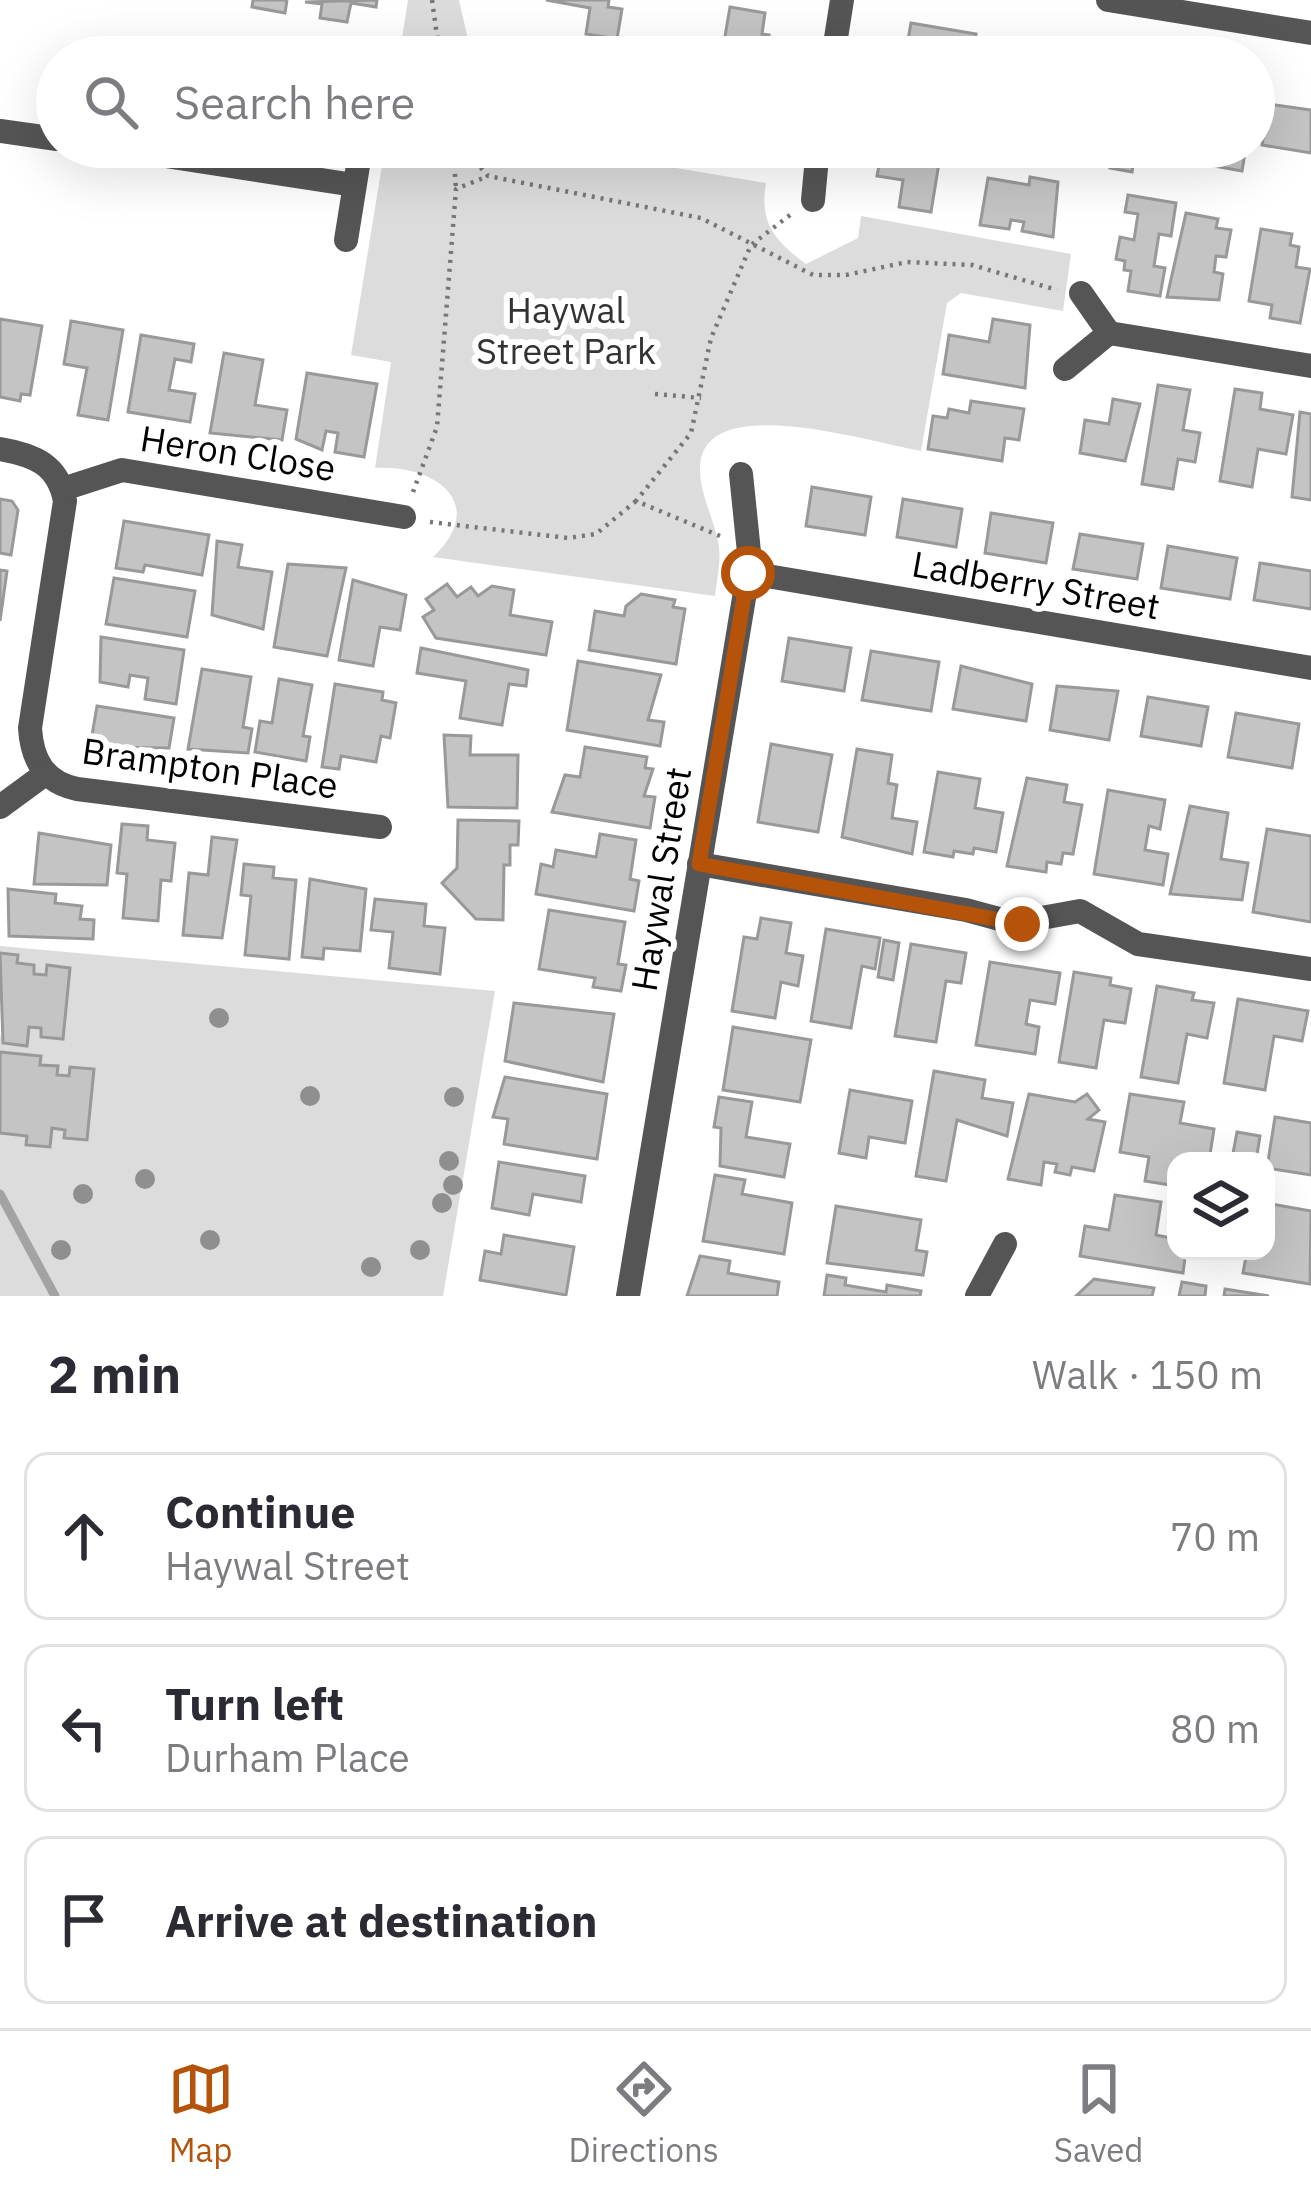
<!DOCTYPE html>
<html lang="en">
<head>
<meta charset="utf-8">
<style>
  :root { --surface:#fff; --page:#f2f2f3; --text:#2b2b33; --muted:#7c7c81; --line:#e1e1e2; --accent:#b45309 }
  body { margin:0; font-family:"IBM Plex Sans",sans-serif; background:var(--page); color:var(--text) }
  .controls { position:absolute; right:36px; bottom:36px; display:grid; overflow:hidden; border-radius:24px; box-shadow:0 12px 48px #0002 }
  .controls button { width:108px; height:108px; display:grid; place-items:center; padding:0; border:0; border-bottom:3px solid var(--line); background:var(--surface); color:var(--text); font:60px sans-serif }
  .stop { position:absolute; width:36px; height:36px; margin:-27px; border:9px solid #b45309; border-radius:50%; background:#fff }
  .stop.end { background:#b45309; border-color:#fff; box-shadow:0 3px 12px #0008 }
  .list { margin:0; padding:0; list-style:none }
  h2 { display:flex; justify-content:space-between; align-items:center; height:156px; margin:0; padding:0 48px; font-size:51px }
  h2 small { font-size:39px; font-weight:400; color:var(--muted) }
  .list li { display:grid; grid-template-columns:78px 1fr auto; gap:36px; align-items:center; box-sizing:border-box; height:168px; margin:0 24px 24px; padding:0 24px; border:3px solid var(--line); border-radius:24px }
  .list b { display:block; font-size:45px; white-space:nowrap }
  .list p { margin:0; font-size:39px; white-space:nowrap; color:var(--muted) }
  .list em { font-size:39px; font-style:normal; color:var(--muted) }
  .icon { flex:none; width:66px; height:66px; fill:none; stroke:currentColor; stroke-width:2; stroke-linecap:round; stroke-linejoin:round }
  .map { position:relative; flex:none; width:1311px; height:1296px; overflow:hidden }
  .search { position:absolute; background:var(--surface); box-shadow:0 12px 48px #0002; left:36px; right:36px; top:36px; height:132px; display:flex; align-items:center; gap:30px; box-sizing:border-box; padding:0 42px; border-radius:66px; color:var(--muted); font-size:45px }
  .sheet { height:732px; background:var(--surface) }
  nav { display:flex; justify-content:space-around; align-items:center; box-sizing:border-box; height:168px; border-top:3px solid var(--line); background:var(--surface); font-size:33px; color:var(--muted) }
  nav a { display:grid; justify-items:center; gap:6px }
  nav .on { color:var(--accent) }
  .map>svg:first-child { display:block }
</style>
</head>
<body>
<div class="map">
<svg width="1311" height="1296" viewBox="0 0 1311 1296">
  <rect width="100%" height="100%" fill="#fff"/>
  <g fill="#dcdcdc">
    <path d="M408,0H459L472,57H399Z"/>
    <path d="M385,147H551L766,183C759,223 775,241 806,264L858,238L861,216L1071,254L1063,311L961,293L947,303L921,451C872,443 700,388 700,469C700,494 713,517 718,541C722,559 717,578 715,596L433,557C490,503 434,464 375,468L391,362L351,355Z"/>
    <path d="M0,946L495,991L443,1296H0V1133L27,1136L26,1145L49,1147L52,1128L65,1130V1138L86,1140L93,1069L71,1067L69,1076L57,1075V1067L40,1065V1056L0,1052V1034L3,1043L26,1045L29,1027L41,1028V1037L63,1038L70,968L47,965L46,975L34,974V965L17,963L18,955L0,953Z"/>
  </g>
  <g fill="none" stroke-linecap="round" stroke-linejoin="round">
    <path stroke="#a3a3a3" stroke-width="9" d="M0,1194L55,1296"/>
  </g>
  <g fill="#c4c4c4" stroke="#999" stroke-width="3">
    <path d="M253,0H287L285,13L252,7Z"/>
    <path d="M377,0L376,7L351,3L347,22L320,18L322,4L305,2Z"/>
    <path d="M609,0L608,7L622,9L617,39L586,34L590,8L546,0Z"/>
    <path d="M730,7L765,13L762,34L769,35L766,49L776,51L775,57H690L692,50L713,54L715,40L724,42Z"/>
    <path d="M911,23L976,34L972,57H905Z"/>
    <path d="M1269,104L1311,110V153L1262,145Z"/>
    <path d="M686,147H746L743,165L722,161L724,154Z"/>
    <path d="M1114,147H1136L1132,172L1110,168Z"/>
    <path d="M1199,147H1246L1242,171L1214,166L1216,153Z"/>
    <path d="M882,149L939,163L931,212L899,207L903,180L877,176Z"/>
    <path d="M1030,177L1058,182L1053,237L1022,231L1024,222L1011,220L1009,229L980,225L988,178L1029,185Z"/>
    <path d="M1128,195L1176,203L1171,236L1159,234L1154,266L1165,268L1160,296L1128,291L1131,271L1124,270L1125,261L1116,259L1120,237L1134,240L1138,214L1125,212Z"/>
    <path d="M1186,213L1218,219L1216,228L1231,230L1226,257L1216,256L1214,272L1223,274L1219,300L1167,297Z"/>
    <path d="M1261,229L1292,234L1290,245L1299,247L1296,267L1310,269L1300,323L1270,318L1272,305L1249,301Z"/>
    <path d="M0,319L42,326L30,395L21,394L20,401L0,397Z"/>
    <path d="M993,319L1030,325L1025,388L943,374L949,335L989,342Z"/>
    <path d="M71,321L123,330L108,420L78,415L87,368L64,364Z"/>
    <path d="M141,335L194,344L191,362L175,359L169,390L195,394L190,422L128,412Z"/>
    <path d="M224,353L263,360L255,405L287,410L282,440L210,433Z"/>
    <path d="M307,373L377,384L364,457L335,452L338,433L326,431L322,450L296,439Z"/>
    <path d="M1158,385L1190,390L1183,430L1200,433L1195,462L1178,459L1173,489L1142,484Z"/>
    <path d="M1235,389L1262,393L1260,409L1293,415L1286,454L1258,449L1252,487L1220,481Z"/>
    <path d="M1113,399L1140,404L1125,461L1080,453L1085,420L1109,424Z"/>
    <path d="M971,401L1024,409L1019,440L1005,438L1002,461L928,449L933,416L947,418L949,409L969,413Z"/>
    <path d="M1300,412L1311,414V500L1292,497Z"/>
    <path d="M812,487L871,497L865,535L806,526Z"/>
    <path d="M0,499L12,501L18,510L11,555L0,553Z"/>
    <path d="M903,499L962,509L956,547L897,537Z"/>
    <path d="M991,513L1053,523L1046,563L985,553Z"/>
    <path d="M124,521L209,535L202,575L145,565L143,572L116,568Z"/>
    <path d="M1080,534L1143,544L1137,579L1073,569Z"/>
    <path d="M217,541L242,545L238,567L272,572L263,629L212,615Z"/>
    <path d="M1168,546L1237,558L1230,599L1161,588Z"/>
    <path d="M1260,563L1311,571V609L1254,600Z"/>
    <path d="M288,564L346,568L327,656L274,647Z"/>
    <path d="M0,570L7,571L0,621Z"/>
    <path d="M114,578L195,591L187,637L106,624Z"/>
    <path d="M353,580L406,595L400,630L380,627L373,666L339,660Z"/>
    <path d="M447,584L457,597L471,587L478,596L492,586L514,590L510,615L552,622L546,655L436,638L423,617L434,610L426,599Z"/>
    <path d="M641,594L675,600L673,607L685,609L676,664L589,650L595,611L624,616L626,606Z"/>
    <path d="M101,637L184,650L176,704L145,699L148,678L130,675L128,687L100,682Z"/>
    <path d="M789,638L851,648L844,691L782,681Z"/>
    <path d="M421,648L528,670L526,686L509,684L502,725L460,718L466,681L417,673Z"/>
    <path d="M871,651L939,662L931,711L862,700Z"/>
    <path d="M578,661L661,675L648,720L664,722L660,746L567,730Z"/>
    <path d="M961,666L1032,684L1026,721L953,709Z"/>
    <path d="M202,669L251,677L243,727L252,729L248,753L188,749Z"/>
    <path d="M279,679L312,685L303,736L310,737L306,761L255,752L260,721L272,723Z"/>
    <path d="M335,684L383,692L382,700L396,703L390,738L381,736L376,762L341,756L339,769L322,767Z"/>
    <path d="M1057,686L1118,691L1109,740L1050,730Z"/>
    <path d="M1148,697L1208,707L1201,746L1141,736Z"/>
    <path d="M97,706L174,718L169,748L90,747Z"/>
    <path d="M1236,713L1299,724L1292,768L1228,757Z"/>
    <path d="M444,735L471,736L470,755H518L517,808L448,807Z"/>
    <path d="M771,744L832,755L818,832L758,822Z"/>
    <path d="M585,747L647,757L645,768L653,769L644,796L655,797L650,828L552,812L565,775L580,777Z"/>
    <path d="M857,749L892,755L888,783L897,785L892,818L917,822L912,854L842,837Z"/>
    <path d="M938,772L980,779L975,808L1003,813L996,852L974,848L973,854L954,851L953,857L924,852Z"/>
    <path d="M1027,778L1067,785L1064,802L1082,805L1073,854L1063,853L1061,864L1047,862L1046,872L1007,866Z"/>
    <path d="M1108,790L1165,800L1160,829L1149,826L1145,850L1168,854L1163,885L1094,874Z"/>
    <path d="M1190,806L1228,813L1221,859L1248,863L1242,900L1170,894Z"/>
    <path d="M458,820L519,821L518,845H510V865H504L503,920L476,919L442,883L457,868Z"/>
    <path d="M122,824L148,826L147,840L175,843L171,881L161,880L158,921L123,918L127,874L117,873Z"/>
    <path d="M1267,829L1311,836V922L1253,912Z"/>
    <path d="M39,833L111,845L107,885L34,884Z"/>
    <path d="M600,834L636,840L630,879L639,881L634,911L536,894L541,864L553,867L556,850L596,857Z"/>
    <path d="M212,837L237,840L222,938L183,935L189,873L208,875Z"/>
    <path d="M244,864L274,867L273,878L296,880L289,959L245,955L251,896L241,895Z"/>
    <path d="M310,879L366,889L360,951L324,948L323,959L302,957Z"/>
    <path d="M8,889L56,894L55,903L82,906L80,919L94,920L93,939L9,936Z"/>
    <path d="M375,899L426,904L424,926L445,928L440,974L389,968L393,932L371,930Z"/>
    <path d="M549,910L625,922L618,964L626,965L621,991L593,987L595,978L539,969Z"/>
    <path d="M761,918L791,923L786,953L803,956L798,986L781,982L775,1018L732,1011L744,937L757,939Z"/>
    <path d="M826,929L880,938L875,969L862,966L851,1028L811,1021Z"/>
    <path d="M884,940L899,943L893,980L878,977Z"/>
    <path d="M911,944L966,953L961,983L946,981L936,1042L895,1036Z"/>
    <path d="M0,953L18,955L17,963L34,965V974L46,975L47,965L70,968L63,1039L41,1037V1028L29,1027L27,1046L3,1043Z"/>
    <path d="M990,962L1060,973L1055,1004L1030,1000L1026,1024L1039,1027L1035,1054L976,1045Z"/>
    <path d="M1074,972L1111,978L1110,985L1131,989L1125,1023L1104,1020L1096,1068L1059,1062Z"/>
    <path d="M1157,986L1194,993L1192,1000L1214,1003L1207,1038L1187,1034L1178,1083L1141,1077Z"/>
    <path d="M1238,999L1308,1011L1302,1041L1274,1036L1265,1090L1224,1083Z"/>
    <path d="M514,1003L614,1014L603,1082L505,1061Z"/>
    <path d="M733,1027L811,1040L800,1102L723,1090Z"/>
    <path d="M0,1052L41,1056L40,1065L58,1066L57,1075L69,1076L70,1067L94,1069L87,1140L64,1138L65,1130L52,1128L50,1147L26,1145L27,1136L0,1133Z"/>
    <path d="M934,1071L985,1080L982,1098L1013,1103L1007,1136L957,1120L946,1181L916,1176Z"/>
    <path d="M505,1077L607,1094L597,1159L504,1144L508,1119L493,1117Z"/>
    <path d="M850,1090L912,1101L905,1143L869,1137L866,1158L839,1153Z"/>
    <path d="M1029,1094L1075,1102L1087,1094L1099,1110L1088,1119L1105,1122L1094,1171L1072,1167L1070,1175L1055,1172L1057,1164L1044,1162L1041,1185L1008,1179Z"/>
    <path d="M1130,1094L1184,1102L1180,1123L1214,1129L1209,1161H1176V1186L1145,1181L1149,1157L1120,1152Z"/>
    <path d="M719,1097L752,1102L746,1137L790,1144L784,1177L720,1166L721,1128L714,1127Z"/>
    <path d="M1275,1117L1311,1123V1175L1267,1168Z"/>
    <path d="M1237,1132L1260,1136L1256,1161L1232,1159Z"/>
    <path d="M499,1162L585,1176L581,1202L533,1194L529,1215L492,1208Z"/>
    <path d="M715,1175L745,1180L742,1194L792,1203L784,1254L703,1241Z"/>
    <path d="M1115,1195L1161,1202L1156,1235L1176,1239V1251H1186L1183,1273L1080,1256L1085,1226L1109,1230Z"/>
    <path d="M1266,1203L1311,1211L1310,1284L1243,1273L1247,1251H1266Z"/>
    <path d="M836,1206L921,1220L916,1250L927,1252L923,1275L827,1263Z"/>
    <path d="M504,1235L574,1247L566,1295L480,1280L485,1251L501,1254Z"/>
    <path d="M700,1256L730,1261L728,1273L779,1282L777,1296H687Z"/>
    <path d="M827,1275L846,1278L845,1285L886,1292L887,1285L921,1291L920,1296H824Z"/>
    <path d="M1094,1279L1154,1288L1152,1296H1076Z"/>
    <path d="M1182,1282L1206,1286L1205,1296H1179Z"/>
    <path d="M1225,1289L1269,1296H1224Z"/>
  </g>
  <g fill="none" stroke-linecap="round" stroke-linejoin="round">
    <g stroke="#777" stroke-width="4.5" stroke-dasharray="3 6" stroke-linecap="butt">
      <path d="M432,0L440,57"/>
      <path d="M453,147L456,189"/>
      <path d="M463,147L488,176L701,218L813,275H846L907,262L972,265L1057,290"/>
      <path d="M655,394L701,398"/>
      <path d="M413,492L437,427L456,189L488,176"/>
      <path d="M430,522L568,538L596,534L636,501"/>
      <path d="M720,536L636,501L691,433L711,338L751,245L794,212"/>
    </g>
    <g stroke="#555" stroke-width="24">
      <path d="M1108,0L1311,33"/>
      <path d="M833,57L842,0"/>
      <path d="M0,131L57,139"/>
      <path d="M107,147L354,185"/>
      <path d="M813,200L818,147"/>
      <path d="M346,240L361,147"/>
      <path d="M1109,333L1311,366"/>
      <path d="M1065,369L1109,333L1081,293"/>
      <path d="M0,449C34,455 58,464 65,501L30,728C32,760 44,782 77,789L380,827"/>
      <path d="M63,489L122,470L404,517"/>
      <path d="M749,573L1311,668"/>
      <path d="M0,807L45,774"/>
      <path d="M699,864L966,910L1014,923L1080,911L1138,944L1311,969"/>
      <path d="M628,1296L750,562L741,474"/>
      <path d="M977,1296L1005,1244"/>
    </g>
  </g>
  <g fill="#8f8f8f">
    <circle cx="219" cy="1018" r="10"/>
    <circle cx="310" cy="1096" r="10"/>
    <circle cx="454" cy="1097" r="10"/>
    <circle cx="449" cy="1161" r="10"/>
    <circle cx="145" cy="1179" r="10"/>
    <circle cx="453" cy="1185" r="10"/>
    <circle cx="83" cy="1194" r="10"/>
    <circle cx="442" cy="1203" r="10"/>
    <circle cx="210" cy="1240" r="10"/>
    <circle cx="61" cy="1250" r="10"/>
    <circle cx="420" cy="1250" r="10"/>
    <circle cx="371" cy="1267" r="10"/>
  </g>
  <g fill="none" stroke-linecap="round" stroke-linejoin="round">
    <path stroke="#b45309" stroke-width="15" d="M748,573L699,864L1022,924"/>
  </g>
  <g text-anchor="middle" stroke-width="12" stroke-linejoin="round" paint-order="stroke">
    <g font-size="36" fill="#333" stroke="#fff">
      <text x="566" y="323">Haywal<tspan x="566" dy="41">Street Park</tspan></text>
    </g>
    <g font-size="36" fill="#000" stroke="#fff">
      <text transform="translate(238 453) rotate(9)" y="13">Heron Close</text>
      <text transform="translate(1036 585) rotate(10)" y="13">Ladberry Street</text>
      <text transform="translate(210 768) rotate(8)" y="13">Brampton Place</text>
      <text transform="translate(661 879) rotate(-81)" y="13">Haywal Street</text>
    </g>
  </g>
</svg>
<div class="controls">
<button><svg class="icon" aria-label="layers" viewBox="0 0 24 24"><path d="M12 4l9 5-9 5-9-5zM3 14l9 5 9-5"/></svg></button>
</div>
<div class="stop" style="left:748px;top:573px"></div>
<div class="stop end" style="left:1022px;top:924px"></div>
<div class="search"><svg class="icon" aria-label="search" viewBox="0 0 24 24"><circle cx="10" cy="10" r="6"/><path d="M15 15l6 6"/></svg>Search here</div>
</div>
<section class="sheet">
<h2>2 min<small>Walk · 150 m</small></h2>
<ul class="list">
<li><svg class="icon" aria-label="ahead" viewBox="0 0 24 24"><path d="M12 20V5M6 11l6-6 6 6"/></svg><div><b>Continue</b><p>Haywal Street</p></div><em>70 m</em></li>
<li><svg class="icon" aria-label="left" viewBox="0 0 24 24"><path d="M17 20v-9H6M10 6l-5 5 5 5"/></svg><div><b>Turn left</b><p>Durham Place</p></div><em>80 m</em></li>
<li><svg class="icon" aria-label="arrive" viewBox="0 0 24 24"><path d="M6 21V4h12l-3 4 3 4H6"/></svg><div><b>Arrive at destination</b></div></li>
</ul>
</section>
<nav>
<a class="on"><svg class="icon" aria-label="map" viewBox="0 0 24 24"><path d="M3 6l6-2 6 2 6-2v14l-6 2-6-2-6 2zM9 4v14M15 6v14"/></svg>Map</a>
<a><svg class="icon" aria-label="directions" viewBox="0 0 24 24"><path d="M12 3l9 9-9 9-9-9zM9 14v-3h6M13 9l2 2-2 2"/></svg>Directions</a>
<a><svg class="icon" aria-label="saved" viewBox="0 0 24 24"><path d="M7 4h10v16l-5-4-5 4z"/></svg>Saved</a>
</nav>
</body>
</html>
